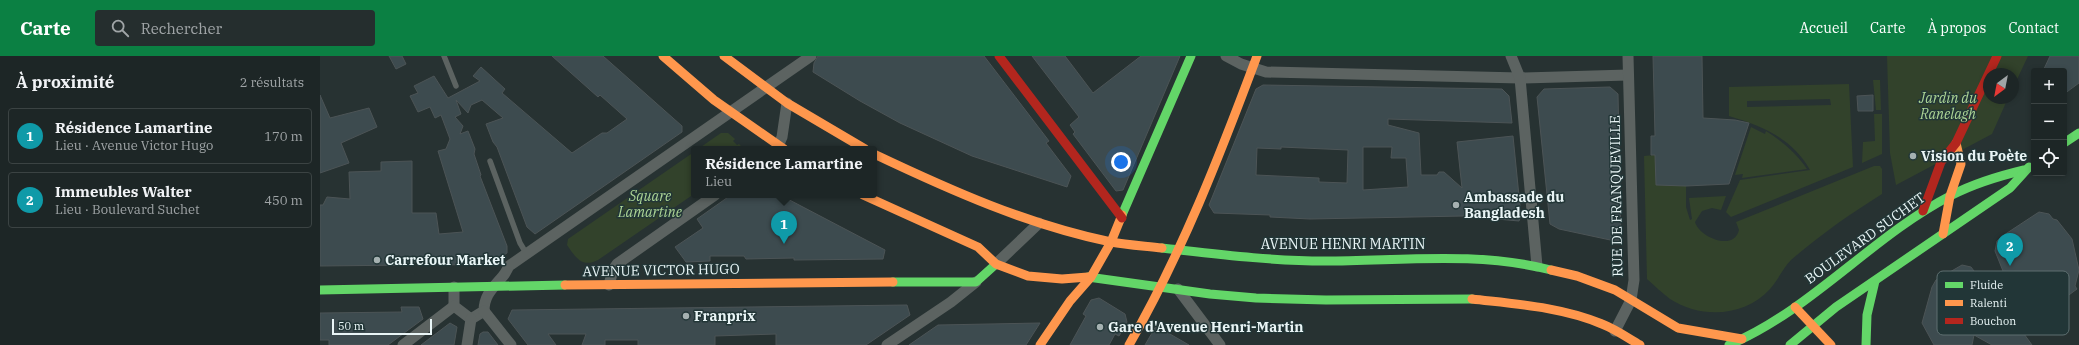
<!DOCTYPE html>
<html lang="fr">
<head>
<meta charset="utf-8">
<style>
  :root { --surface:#1d2626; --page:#252e2e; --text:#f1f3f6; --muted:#a0a5a7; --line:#3b4343; --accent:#0b8043 }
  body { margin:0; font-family:"IBM Plex Serif",serif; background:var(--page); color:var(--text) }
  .controls { position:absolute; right:12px; top:12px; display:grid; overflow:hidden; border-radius:4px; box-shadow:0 2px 6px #0003 }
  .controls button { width:36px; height:36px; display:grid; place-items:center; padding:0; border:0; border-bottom:1px solid var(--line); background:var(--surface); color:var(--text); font:20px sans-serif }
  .compass { position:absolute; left:1663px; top:12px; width:36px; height:36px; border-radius:50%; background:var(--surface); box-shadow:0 2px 6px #0003; rotate:212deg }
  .scale { position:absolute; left:12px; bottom:10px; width:100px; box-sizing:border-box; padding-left:4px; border:2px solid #e9f5f6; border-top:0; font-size:11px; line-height:14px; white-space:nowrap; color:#e9f5f6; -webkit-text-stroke:3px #223637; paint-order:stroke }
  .you { position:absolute; left:801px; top:106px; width:14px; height:14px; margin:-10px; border:3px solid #fff; border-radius:50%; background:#1a73e8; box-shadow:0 0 0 6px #1a73e833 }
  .badge { display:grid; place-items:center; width:26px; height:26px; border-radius:50%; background:var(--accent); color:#fff; font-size:13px; font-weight:700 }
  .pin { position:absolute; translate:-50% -33px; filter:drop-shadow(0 1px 2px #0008) }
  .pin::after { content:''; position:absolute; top:21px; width:14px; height:12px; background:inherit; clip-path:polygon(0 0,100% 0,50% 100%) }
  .popup { position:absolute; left:371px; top:90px; width:186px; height:52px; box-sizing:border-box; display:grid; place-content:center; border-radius:4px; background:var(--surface); filter:drop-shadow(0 1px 3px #0005); font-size:13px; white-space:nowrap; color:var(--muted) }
  .popup b { font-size:15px; color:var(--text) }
  .popup::after { content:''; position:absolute; left:50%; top:100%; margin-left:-8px; border:8px solid transparent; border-top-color:var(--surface) }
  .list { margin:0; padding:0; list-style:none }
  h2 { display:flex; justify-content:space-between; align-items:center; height:52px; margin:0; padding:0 16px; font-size:17px }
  h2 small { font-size:13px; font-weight:400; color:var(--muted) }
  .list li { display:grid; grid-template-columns:26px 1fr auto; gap:12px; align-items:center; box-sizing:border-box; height:56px; margin:0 8px 8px; padding:0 8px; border:1px solid var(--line); border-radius:4px }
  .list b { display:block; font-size:15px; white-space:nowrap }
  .list p { margin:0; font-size:13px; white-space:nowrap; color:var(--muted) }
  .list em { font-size:13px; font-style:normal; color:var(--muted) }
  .icon { flex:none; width:22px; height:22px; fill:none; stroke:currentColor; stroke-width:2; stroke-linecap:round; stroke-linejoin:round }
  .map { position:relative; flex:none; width:1759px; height:289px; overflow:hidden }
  header { display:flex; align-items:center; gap:24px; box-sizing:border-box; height:56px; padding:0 20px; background:var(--accent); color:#fff }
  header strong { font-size:19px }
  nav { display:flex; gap:22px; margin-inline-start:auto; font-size:14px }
  .search { width:280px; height:36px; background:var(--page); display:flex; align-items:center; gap:10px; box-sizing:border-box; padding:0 14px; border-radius:4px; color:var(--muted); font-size:15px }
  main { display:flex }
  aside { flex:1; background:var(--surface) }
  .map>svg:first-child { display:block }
</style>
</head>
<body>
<header>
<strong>Carte</strong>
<div class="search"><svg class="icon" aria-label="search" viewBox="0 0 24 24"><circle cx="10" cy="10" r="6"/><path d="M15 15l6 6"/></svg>Rechercher</div>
<nav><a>Accueil</a><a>Carte</a><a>À propos</a><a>Contact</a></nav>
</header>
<main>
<aside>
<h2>À proximité<small>2 résultats</small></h2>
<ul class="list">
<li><span class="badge" style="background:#0f9aa8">1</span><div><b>Résidence Lamartine</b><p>Lieu · Avenue Victor Hugo</p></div><em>170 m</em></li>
<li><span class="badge" style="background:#0f9aa8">2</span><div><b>Immeubles Walter</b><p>Lieu · Boulevard Suchet</p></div><em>450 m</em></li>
</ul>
</aside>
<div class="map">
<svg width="1759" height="289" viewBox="0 0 1759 289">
  <rect width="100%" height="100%" fill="#273232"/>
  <g fill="#32422b" fill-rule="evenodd">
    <path d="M1567,0H1708L1693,32V18H1669V42H1688L1672,78L1576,129L1570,97Z"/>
    <path d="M1553,24H1560L1561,54H1556Z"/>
    <path d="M1529,28L1533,111L1411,161L1406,156L1420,124L1490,114C1472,82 1442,70 1409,60V31ZM1510,43L1511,49L1427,51V45Z"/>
    <path d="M1554,58H1562V98L1542,107L1543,86L1555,85Z"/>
    <path d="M1431,71L1445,78L1446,75C1463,86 1476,97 1487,113L1422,122L1423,118L1415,119Z"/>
    <path d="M401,77H408L415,83L413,85L417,89L419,88L424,93H378Z"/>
    <path d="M374,96V138L278,204C262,212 256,202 247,189L248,183Z"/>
    <path d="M1335,99L1336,129L1366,130V151L1370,164L1372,163L1369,142L1406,140L1401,154L1392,152L1382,155L1375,166C1379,181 1414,196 1419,174L1416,166L1554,110H1560L1562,113V138C1530,158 1500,179 1471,204C1463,212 1458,224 1450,233C1425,261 1381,263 1350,243C1342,237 1335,230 1327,223L1324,100Z"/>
  </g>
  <g fill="#3d4b4f" stroke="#4c5456" fill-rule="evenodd">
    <path d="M69,0H82L86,8L76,13Z"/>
    <path d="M232,0H283L362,70V76L215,178L207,171L177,91L173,86L166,68L183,62L162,44L151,49L148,57L136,44L141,58L135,61L143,70L140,78L148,75L155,93L154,98L161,119L160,120L187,190V197L169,208L122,209V206H92V209L0,210V149H3L7,141L30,143L29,116L61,115V106L92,105V157H116L119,178L143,176L118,95L126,93L130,83L121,59L115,62L110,51L98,56L90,40L98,37L94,30L114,20L128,42L160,25L153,20L161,11L185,33L182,37L252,97L282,77H287L307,63L280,39L278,41Z"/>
    <path d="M498,0H664L729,85L726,87L751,120L747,131L652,100L580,67L540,45L493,16L494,7Z"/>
    <path d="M712,0H745L773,37L821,0H860L803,134L796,135L753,78L755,76L750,69L759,61Z"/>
    <path d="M1333,0H1382L1383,62L1415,64L1429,67L1409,128L1366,130L1336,129L1335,99H1331V80H1335Z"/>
    <path d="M1730,0H1759V27L1744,38V15H1723Z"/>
    <path d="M943,29L1182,33L1189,40L1192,67L1068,63V69L1099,77L1101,119H1117L1119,116H1124L1142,132L1137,86L1193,80L1201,160L1199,165L1144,160L990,163L950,161V159L894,157L889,149L936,33ZM961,91L1028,94L1027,127L999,126V122L936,119L937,92L961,93ZM1043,91H1072L1071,102H1086L1088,131L1043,134Z"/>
    <path d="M1290,31L1298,38L1301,184L1295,185L1239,173L1230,168L1217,41L1224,33Z"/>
    <path d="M0,39L10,62L49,52L57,71L21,87L29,107L0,117Z"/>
    <path d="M1553,39V55H1538L1537,40Z"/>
    <path d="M411,139H460L565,194L563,203L474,204V202L426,203L424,200H390V205L366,206L355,191L383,172L377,163Z"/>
    <path d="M1719,156L1729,158L1733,163L1737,164L1752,183L1759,214L1755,230L1757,233L1738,247L1719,242L1691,225L1683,215L1675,195L1677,185L1684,179Z"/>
    <path d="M1642,209L1651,211L1666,231L1665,238L1652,248L1699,271L1712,289H1672L1654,279L1652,289H1614L1602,267L1612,231L1616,224Z"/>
    <path d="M779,242L805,258L807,266L799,280L795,278L789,289H750L766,260L763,258L771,244Z"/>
    <path d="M587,249L590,259L546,289H456V278L395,280V289H318V284H285V289H262L266,278H228L236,289H208L188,263L192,254Z"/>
    <path d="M81,251H99L103,263L68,289H9V284H0V257L82,256Z"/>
    <path d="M130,267L137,271L134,289H101Z"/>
    <path d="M720,267L706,289H589L618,269Z"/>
    <path d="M836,270L869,289H825Z"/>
    <path d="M163,276H168L178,289H158L160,278Z"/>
  </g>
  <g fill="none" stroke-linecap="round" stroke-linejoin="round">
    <g stroke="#5c6361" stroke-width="5.5">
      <path d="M124,0L136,30"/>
      <path d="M170,105L200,187L206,197"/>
    </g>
    <g stroke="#5c6361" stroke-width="11">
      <path d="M906,0L921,8L946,16L1200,22L1308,19"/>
      <path d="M1191,0L1200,22L1217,210"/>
      <path d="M457,93L462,81L467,47"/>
      <path d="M676,208L719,167"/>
      <path d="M289,229L293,214L297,208L395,139"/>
      <path d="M134,231V250L151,263L164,255C164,239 173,232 183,220C186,217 187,213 189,210L491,0"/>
      <path d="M858,233L900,289"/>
      <path d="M164,255L191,289"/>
      <path d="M1295,275L1311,244L1314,224L1308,0"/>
      <path d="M83,289L134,250"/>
      <path d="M147,289L151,263"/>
      <path d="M567,289L631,246L656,226"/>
    </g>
    <g stroke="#63d668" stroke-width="9">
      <path d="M1744,87L1759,77"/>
      <path d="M802,159L871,0"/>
      <path d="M842,192C896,198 950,205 1005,205C1080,205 1157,195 1231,214"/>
      <path d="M768,221L890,238L936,242L1006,244L1152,243"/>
      <path d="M573,226H656L676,208"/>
      <path d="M0,234L245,229"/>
      <path d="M1409,289C1493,253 1552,180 1632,139C1655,127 1679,120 1704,114"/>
      <path d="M1470,289L1516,251L1690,132L1709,111"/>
      <path d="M1546,289L1547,259L1555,225"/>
    </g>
    <g stroke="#ff974d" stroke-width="9">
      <path d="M343,0L394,44L464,93"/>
      <path d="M404,0L467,47L545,93"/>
      <path d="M554,98C630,134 708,169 791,186C807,189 825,190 842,192"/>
      <path d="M543,139L658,191L676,208L708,220L742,223L768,221"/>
      <path d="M1623,178L1630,140L1641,108L1636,87"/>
      <path d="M1231,214L1257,220L1295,234L1358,272L1422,283"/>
      <path d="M245,229L573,226"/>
      <path d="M1152,243C1195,248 1242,251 1282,268C1295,273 1308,282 1320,289"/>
      <path d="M1475,251L1511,289"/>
      <path d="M720,289L750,245L771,221L791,186L802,159"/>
      <path d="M809,289C862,197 900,99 937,0"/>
    </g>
    <g stroke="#b3261e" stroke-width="9">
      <path d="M679,0L802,162"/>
      <path d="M1603,155L1621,106L1636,87L1677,0"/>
    </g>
  </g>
  <g fill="#a5b1b1" stroke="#223637" stroke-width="1.5">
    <circle cx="1593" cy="100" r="4"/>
    <circle cx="1136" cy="149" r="4"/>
    <circle cx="57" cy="204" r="4"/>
    <circle cx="366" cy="260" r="4"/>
    <circle cx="780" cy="271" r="4"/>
  </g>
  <g text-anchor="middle" stroke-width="3" stroke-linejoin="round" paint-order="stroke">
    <g font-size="14" font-style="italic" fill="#acd495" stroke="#223637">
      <text x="1628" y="47">Jardin du<tspan x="1628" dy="16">Ranelagh</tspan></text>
      <text x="330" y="145">Square<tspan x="330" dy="16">Lamartine</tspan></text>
    </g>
    <g font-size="14" font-weight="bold" fill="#e9f5f6" stroke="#223637" text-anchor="start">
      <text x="1601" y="105">Vision du Poète</text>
      <text x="1144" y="146">Ambassade du<tspan x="1144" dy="16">Bangladesh</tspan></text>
      <text x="65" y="209">Carrefour Market</text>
      <text x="374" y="265">Franprix</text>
      <text x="788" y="276">Gare d'Avenue Henri-Martin</text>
    </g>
    <g font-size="14" fill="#e9f5f6" stroke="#223637">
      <text transform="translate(1296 140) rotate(-91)" y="5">RUE DE FRANQUEVILLE</text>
      <text transform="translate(1545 182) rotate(-36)" y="5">BOULEVARD SUCHET</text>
      <text x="1023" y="193">AVENUE HENRI MARTIN</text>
      <text transform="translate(341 214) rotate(-1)" y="5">AVENUE VICTOR HUGO</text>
    </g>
  </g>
  <rect x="1617" y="215" width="132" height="64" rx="6" fill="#223637" stroke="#5e6f70" stroke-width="1"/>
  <rect x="1625" y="226" width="18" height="6" fill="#63d668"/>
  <rect x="1625" y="244" width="18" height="6" fill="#ff974d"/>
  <rect x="1625" y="262" width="18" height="6" fill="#b3261e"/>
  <g font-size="11" fill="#e9f5f6">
    <text x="1650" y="233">Fluide</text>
    <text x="1650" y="251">Ralenti</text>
    <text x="1650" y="269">Bouchon</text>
  </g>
</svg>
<div class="controls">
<button>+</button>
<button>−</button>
<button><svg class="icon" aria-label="locate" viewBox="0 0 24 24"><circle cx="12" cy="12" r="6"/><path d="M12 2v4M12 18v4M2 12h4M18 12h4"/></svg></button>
</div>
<svg class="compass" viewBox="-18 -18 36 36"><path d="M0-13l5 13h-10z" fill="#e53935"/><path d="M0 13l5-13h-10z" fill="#a0a5a7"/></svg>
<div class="scale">50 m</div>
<div class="you"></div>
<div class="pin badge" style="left:464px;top:188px;background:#0f9aa8">1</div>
<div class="popup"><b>Résidence Lamartine</b>Lieu</div>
<div class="pin badge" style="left:1690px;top:210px;background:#0f9aa8">2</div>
</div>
</main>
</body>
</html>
